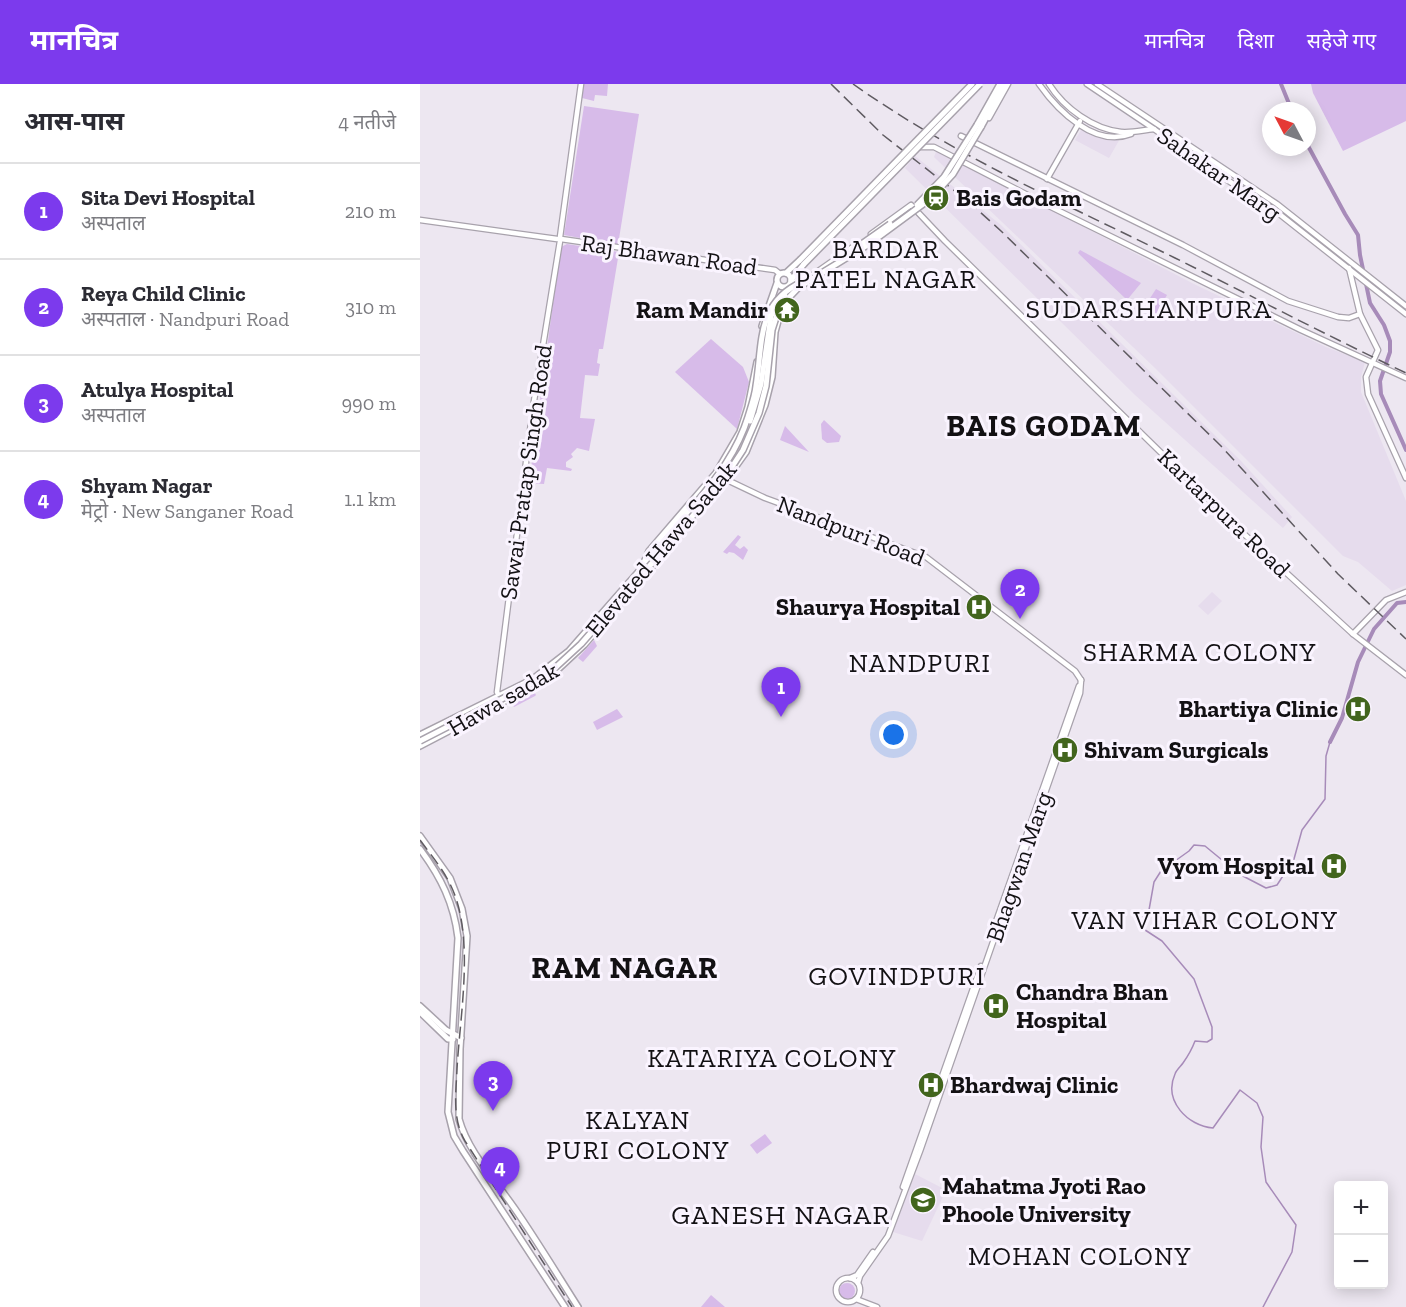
<!DOCTYPE html>
<html lang="hi">
<head>
<meta charset="utf-8">
<style>
  :root { --surface:#fff; --page:#f7f7f7; --text:#2b2b33; --muted:#7c7c81; --line:#e1e1e2; --accent:#7c3aed }
  body { margin:0; font-family:"Zilla Slab","Noto Sans Devanagari",serif; background:var(--page); color:var(--text) }
  .controls { position:absolute; right:18px; bottom:18px; display:grid; overflow:hidden; border-radius:6px; box-shadow:0 3px 15px #0003 }
  .controls button { width:54px; height:54px; display:grid; place-items:center; padding:0; border:0; border-bottom:2px solid var(--line); background:var(--surface); color:var(--text); font:30px sans-serif }
  .compass { position:absolute; left:842px; top:18px; width:54px; height:54px; border-radius:50%; background:var(--surface); box-shadow:0 3px 15px #0003; rotate:311deg }
  .you { position:absolute; left:474px; top:651px; width:21px; height:21px; margin:-15px; border:4px solid #fff; border-radius:50%; background:#1a73e8; box-shadow:0 0 0 9px #1a73e833 }
  .badge { display:grid; place-items:center; width:39px; height:39px; border-radius:50%; background:var(--accent); color:#fff; font-size:20px; font-weight:700 }
  .pin { position:absolute; translate:-50% -50px; filter:drop-shadow(0 2px 3px #0008) }
  .pin::after { content:''; position:absolute; top:32px; width:21px; height:18px; background:inherit; clip-path:polygon(0 0,100% 0,50% 100%) }
  .list { margin:0; padding:0; list-style:none }
  h2 { display:flex; justify-content:space-between; align-items:center; height:78px; margin:0; padding:0 24px; font-size:26px }
  h2 small { font-size:20px; font-weight:400; color:var(--muted) }
  .list li { display:grid; grid-template-columns:39px 1fr auto; gap:18px; align-items:center; box-sizing:border-box; height:96px; padding:0 24px; border-top:2px solid var(--line) }
  .list b { display:block; font-size:22px; white-space:nowrap }
  .list p { margin:0; font-size:20px; white-space:nowrap; color:var(--muted) }
  .list em { font-size:20px; font-style:normal; color:var(--muted) }
  .map { position:relative; flex:none; width:986px; height:1223px; overflow:hidden }
  header { display:flex; align-items:center; gap:36px; box-sizing:border-box; height:84px; padding:0 30px; background:var(--accent); color:#fff }
  header strong { font-size:28px }
  nav { display:flex; gap:33px; margin-inline-start:auto; font-size:21px }
  main { display:flex }
  aside { flex:1; background:var(--surface) }
  .map>svg:first-child { display:block }
</style>
</head>
<body>
<header>
<strong>मानचित्र</strong>
<nav><a>मानचित्र</a><a>दिशा</a><a>सहेजे गए</a></nav>
</header>
<main>
<aside>
<h2>आस-पास<small>4 नतीजे</small></h2>
<ul class="list">
<li><span class="badge">1</span><div><b>Sita Devi Hospital</b><p>अस्पताल</p></div><em>210 m</em></li>
<li><span class="badge">2</span><div><b>Reya Child Clinic</b><p>अस्पताल · Nandpuri Road</p></div><em>310 m</em></li>
<li><span class="badge">3</span><div><b>Atulya Hospital</b><p>अस्पताल</p></div><em>990 m</em></li>
<li><span class="badge">4</span><div><b>Shyam Nagar</b><p>मेट्रो · New Sanganer Road</p></div><em>1.1 km</em></li>
</ul>
</aside>
<div class="map">
<svg width="986" height="1223" viewBox="0 0 986 1223">
  <rect width="100%" height="100%" fill="#ede7f1"/>
  <g fill="#e6dced">
    <path d="M663,43L679,52L701,53L689,74L655,56Z"/>
    <path d="M516,68H519L776,201L906,263L945,278L941,293V308L986,417V501L972,507L938,478L923,472L735,284L516,75L514,73Z"/>
    <path d="M495,72L581,141L820,376L872,433L863,444L715,311L485,84Z"/>
    <path d="M792,508L802,517L788,531L778,522Z"/>
    <path d="M495,1090L526,1106L502,1157L473,1148Z"/>
  </g>
  <g fill="#d7bbe9">
    <path d="M164,0H188L187,12L175,11L174,17L162,14Z"/>
    <path d="M891,0H986V37L923,67L893,9Z"/>
    <path d="M164,22L219,30L198,161L144,151Z"/>
    <path d="M147,160L199,168L183,265H179L177,279L180,280L178,292L165,291L160,334L175,335L169,367L157,364L151,370L153,373L146,378V383L152,385L151,387L127,384L124,400L109,399L140,167L141,163Z"/>
    <path d="M660,166L721,199L707,216L658,169Z"/>
    <path d="M736,205L747,211L734,233L723,225Z"/>
    <path d="M291,255L323,283L329,298L317,345L255,288Z"/>
    <path d="M404,336L421,352L419,358L407,359L402,355L401,340Z"/>
    <path d="M365,342L389,368L360,356Z"/>
    <path d="M318,451L321,453L315,461L320,465L324,462L328,466L323,476L314,469L309,468L307,470L303,468Z"/>
    <path d="M174,556L177,562L163,578L158,574Z"/>
    <path d="M113,606L116,611L115,612L94,623L91,617Z"/>
    <path d="M197,625L203,633L177,646L173,638Z"/>
    <path d="M345,1050L352,1059L337,1070L330,1061Z"/>
    <circle cx="427" cy="1207" r="8"/>
    <path d="M291,1211L305,1223H281Z"/>
  </g>
  <g fill="none" stroke-linecap="round" stroke-linejoin="round">
    <path stroke="#a78bb9" stroke-width="1.5" d="M843,1223L872,1168L876,1141L846,1098L841,1063L843,1033L837,1019L820,1006L793,1044C768,1042 743,1017 755,990C756,986 761,982 763,979C768,972 772,965 775,957L787,958L792,955V943L774,895L742,857L722,844L718,839L729,826L734,798L741,787L769,767L774,761L785,762L819,790L846,804L857,801L874,775L882,746L905,715L906,672L910,658"/>
    <g stroke="#a78bb9" stroke-width="4">
      <path d="M861,0L872,27"/>
      <path d="M887,60L925,130L938,151L940,171L950,219L964,241L970,257V268L960,297L961,310L986,366"/>
      <path d="M910,658L922,634L938,578L954,545L977,519L986,518"/>
    </g>
    <defs>
      <g id="minor">
        <path d="M619,0C638,27 675,64 711,50"/>
        <path d="M629,0C644,24 673,45 701,48C712,49 723,46 734,45"/>
        <path d="M667,0L734,45L785,82L853,125L986,230"/>
        <path d="M677,0L857,120L986,222"/>
        <path d="M569,34L588,0"/>
        <path d="M541,52L763,161L868,217L918,233L929,234L940,230"/>
        <path d="M500,63H514L629,122L881,246L986,294"/>
        <path d="M627,95L660,37"/>
        <path d="M0,136L137,155"/>
        <path d="M451,150L491,121L525,157L824,450L933,550L986,591"/>
        <path d="M140,153L161,0"/>
        <path d="M141,155L355,186L360,190"/>
        <path d="M929,184L940,230L958,266L946,293L948,310L986,394"/>
        <path d="M376,190L387,193L391,192L437,160"/>
        <path d="M370,202L382,192"/>
        <path d="M303,394L345,414L506,473L655,587L661,596"/>
        <path d="M933,550L966,516L986,508"/>
        <path d="M80,614L77,608L113,323L140,157"/>
        <path d="M572,849L659,602"/>
        <path d="M483,1103L561,882"/>
        <circle cx="428" cy="1206" r="12"/>
        <path d="M430,1194L437,1191L453,1168"/>
        <path d="M438,1199L440,1192L468,1152L500,1067L660,609L661,596"/>
        <path d="M436,1215L457,1223"/>
      </g>
      <g id="major">
        <path d="M557,41L580,0"/>
        <path d="M561,43L584,0"/>
        <circle cx="364" cy="196" r="7"/>
        <path d="M366,189L380,176"/>
        <path d="M371,196L384,180"/>
        <path d="M342,242L357,199"/>
        <path d="M301,393L313,374"/>
        <path d="M306,396L326,368L345,321L352,293L355,248L361,226L370,213L371,199"/>
        <path d="M226,479L275,420"/>
        <path d="M0,651L113,595L149,567L221,485L229,467L296,389L320,348L328,323L337,278"/>
        <path d="M0,662L69,626L134,589L164,561L250,462"/>
        <path d="M0,752L30,794L42,825L47,852L40,965L39,1035C48,1068 76,1097 95,1125C117,1157 137,1190 158,1223"/>
        <path d="M0,765C21,793 34,820 38,854L28,1028L34,1052L43,1067L145,1223"/>
        <path d="M0,922L26,946L41,954"/>
        <path d="M0,928L28,955H33"/>
      </g>
    </defs>
    <use href="#minor" stroke="#a8a2ac" stroke-width="7"/>
    <use href="#major" stroke="#a8a2ac" stroke-width="8"/>
    <use href="#minor" stroke="#fff" stroke-width="4.5"/>
    <use href="#major" stroke="#fff" stroke-width="5"/>
    <g stroke="#5f5b61" stroke-width="1.5" stroke-dasharray="12 6" stroke-linecap="butt">
      <path d="M411,0L463,51L549,118L581,147L801,362L918,490L986,555"/>
      <path d="M433,0C532,70 641,118 749,171C828,210 906,251 986,289"/>
      <path d="M0,756C11,771 23,785 31,802C55,852 40,930 37,985C36,1009 32,1035 45,1057L152,1223"/>
    </g>
    <defs>
      <g id="major-bridge">
        <path d="M497,121L524,93L557,41"/>
        <path d="M436,164L470,140"/>
        <path d="M380,176L552,0"/>
        <path d="M384,180L560,0"/>
        <path d="M330,337L341,300L351,232L356,223L365,212"/>
        <path d="M275,420C297,394 318,366 328,333C331,323 335,312 336,302C343,259 336,219 382,198"/>
        <path d="M0,657L109,601L136,583L161,560L255,453L306,392L323,366L339,329L346,302L352,246L359,224L379,203L449,160L510,115L533,90L561,43"/>
      </g>
    </defs>
    <use href="#major-bridge" stroke="#a8a2ac" stroke-width="8" stroke-linecap="butt"/>
    <use href="#major-bridge" stroke="#fff" stroke-width="5"/>
  </g>
  <defs>
    <symbol id="station-disc" viewBox="-11 -11 22 22"><circle r="9.5" fill="#42651d" stroke="#faf4ff"/><path d="M-3-6H3Q5-6 5-4V2Q5 4 3 4L4.5 6H3L1.5 4h-3L-3 6H-4.5L-3 4Q-5 4-5 2V-4Q-5-6-3-6ZM-3.5-4v3h7v-3ZM-3.5 1v1.5H-2V1ZM2 1v1.5H3.5V1Z" fill="#fff"/></symbol>
    <symbol id="temple-disc" viewBox="-11 -11 22 22"><circle r="9.5" fill="#42651d" stroke="#faf4ff"/><path d="M0-6L5-2H3V0L6.5 2.5H4V6H1.5V3h-3V6H-4V2.5H-6.5L-3 0V-2H-5Z" fill="#fff"/></symbol>
    <symbol id="hospital-disc" viewBox="-11 -11 22 22"><circle r="9.5" fill="#42651d" stroke="#faf4ff"/><path d="M-5-5h3v3.5h4V-5h3V5h-3V1.5h-4V5h-3Z" fill="#fff"/></symbol>
    <symbol id="university-disc" viewBox="-11 -11 22 22"><circle r="9.5" fill="#42651d" stroke="#faf4ff"/><path d="M0-5L7-2L0 1L-7-2ZM-4 1L0 2.5L4 1V4Q0 6-4 4Z" fill="#fff"/></symbol>
  </defs>
  <g fill-rule="evenodd">
    <use href="#station-disc" x="501" y="99" width="30" height="30"/>
    <use href="#temple-disc" x="352" y="211" width="30" height="30"/>
    <use href="#hospital-disc" x="544" y="508" width="30" height="30"/>
    <use href="#hospital-disc" x="923" y="610" width="30" height="30"/>
    <use href="#hospital-disc" x="630" y="651" width="30" height="30"/>
    <use href="#hospital-disc" x="899" y="767" width="30" height="30"/>
    <use href="#hospital-disc" x="561" y="907" width="30" height="30"/>
    <use href="#hospital-disc" x="496" y="986" width="30" height="30"/>
    <use href="#university-disc" x="488" y="1101" width="30" height="30"/>
  </g>
  <g text-anchor="middle" stroke-width="6" stroke-linejoin="round" paint-order="stroke">
    <g font-size="24" fill="#131114" stroke="#faf4ff">
      <text transform="translate(799 90) rotate(35)" y="8">Sahakar Marg</text>
      <text transform="translate(249 171) rotate(8)" y="8">Raj Bhawan Road</text>
      <text transform="translate(106 388) rotate(-82)" y="8">Sawai Pratap Singh Road</text>
      <text transform="translate(804 429) rotate(44)" y="8">Kartarpura Road</text>
      <text transform="translate(431 447) rotate(21)" y="8">Nandpuri Road</text>
      <text transform="translate(241 465) rotate(-50)" y="8">Elevated Hawa Sadak</text>
      <text transform="translate(83 615) rotate(-30)" y="8">Hawa sadak</text>
      <text transform="translate(599 783) rotate(-71)" y="8">Bhagwan Marg</text>
    </g>
    <g font-size="24" font-weight="bold" fill="#131114" stroke="#faf4ff" text-anchor="start">
      <text x="536" y="122">Bais Godam</text>
      <text x="348" y="234" text-anchor="end">Ram Mandir</text>
      <text x="540" y="531" text-anchor="end">Shaurya Hospital</text>
      <text x="918" y="633" text-anchor="end">Bhartiya Clinic</text>
      <text x="664" y="674">Shivam Surgicals</text>
      <text x="894" y="790" text-anchor="end">Vyom Hospital</text>
      <text x="596" y="916">Chandra Bhan<tspan x="596" dy="28">Hospital</tspan></text>
      <text x="530" y="1009">Bhardwaj Clinic</text>
      <text x="522" y="1110">Mahatma Jyoti Rao<tspan x="522" dy="28">Phoole University</tspan></text>
    </g>
    <g font-size="26" letter-spacing="1.5" fill="#131114" stroke="#faf4ff">
      <text x="466" y="174">BARDAR<tspan x="466" dy="30">PATEL NAGAR</tspan></text>
      <text x="780" y="577">SHARMA COLONY</text>
      <text x="500" y="588">NANDPURI</text>
      <text x="785" y="845">VAN VIHAR COLONY</text>
      <text x="352" y="983">KATARIYA COLONY</text>
      <text x="218" y="1045">KALYAN<tspan x="218" dy="30">PURI COLONY</tspan></text>
      <text x="660" y="1181">MOHAN COLONY</text>
    </g>
    <g font-size="27" letter-spacing="1.5" fill="#131114" stroke="#faf4ff">
      <text x="729" y="234">SUDARSHANPURA</text>
      <text x="477" y="901">GOVINDPURI</text>
      <text x="361" y="1140">GANESH NAGAR</text>
    </g>
    <g font-size="30" font-weight="bold" letter-spacing="1.5" fill="#131114" stroke="#faf4ff">
      <text x="624" y="352">BAIS GODAM</text>
      <text x="205" y="894">RAM NAGAR</text>
    </g>
  </g>
</svg>
<div class="controls">
<button>+</button>
<button>−</button>
</div>
<svg class="compass" viewBox="-18 -18 36 36"><path d="M0-13l5 13h-10z" fill="#e53935"/><path d="M0 13l5-13h-10z" fill="#7c7c81"/></svg>
<div class="you"></div>
<div class="pin badge" style="left:361px;top:633px">1</div>
<div class="pin badge" style="left:600px;top:535px">2</div>
<div class="pin badge" style="left:73px;top:1027px">3</div>
<div class="pin badge" style="left:80px;top:1113px">4</div>
</div>
</main>
</body>
</html>
